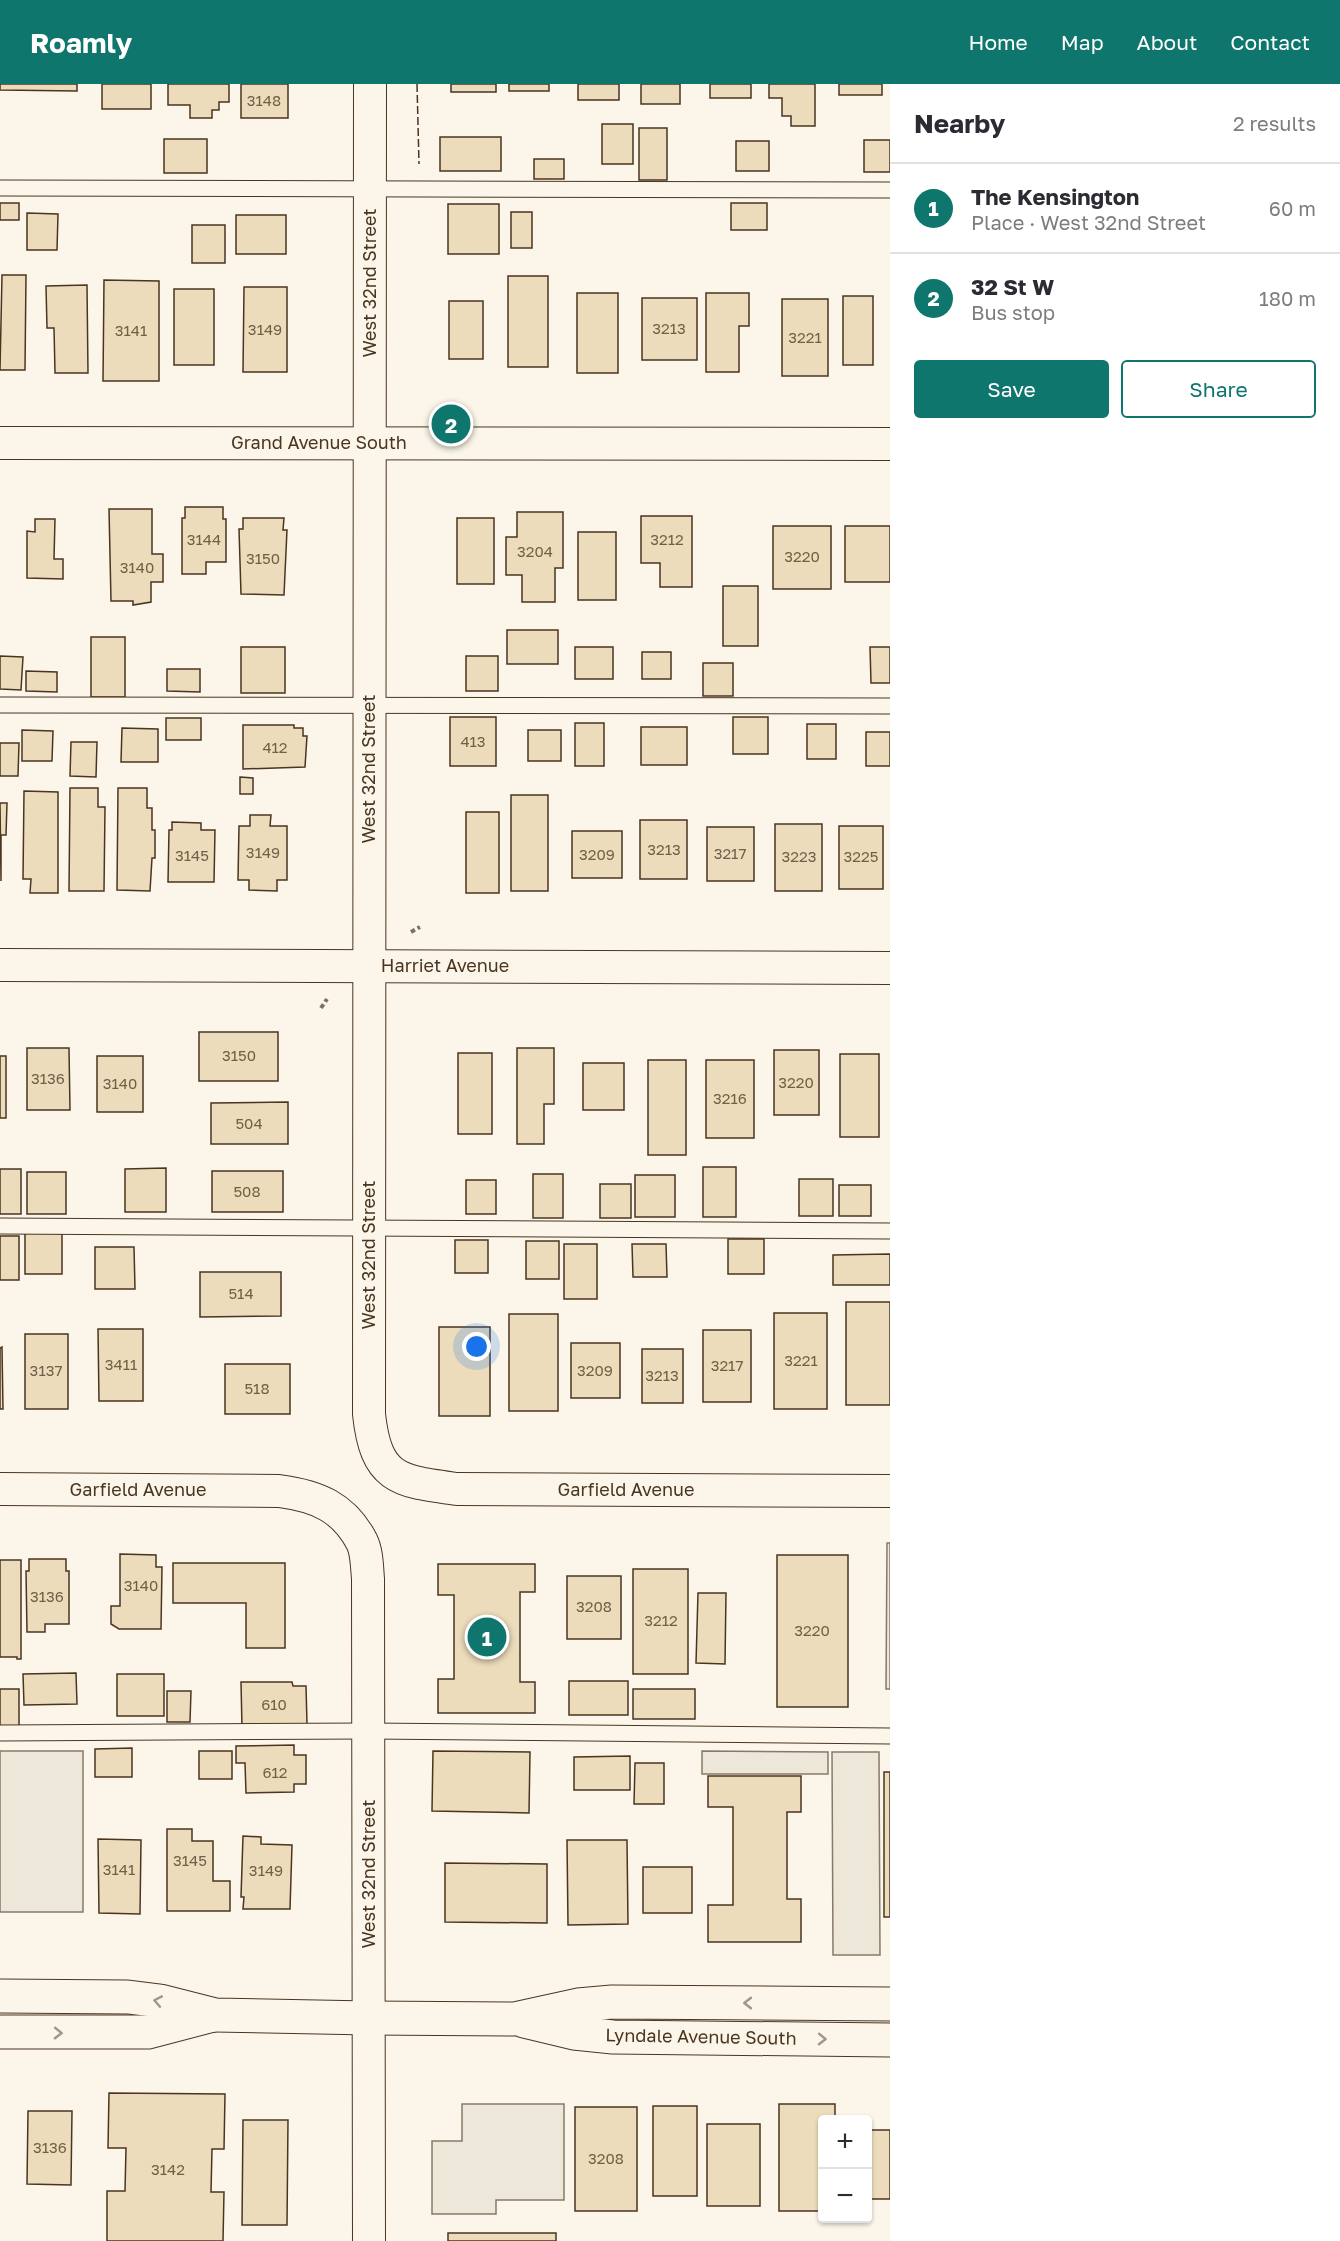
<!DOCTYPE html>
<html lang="en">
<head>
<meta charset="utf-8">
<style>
  :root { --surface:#fff; --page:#f7f7f7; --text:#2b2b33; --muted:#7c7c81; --line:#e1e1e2; --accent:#0f766e }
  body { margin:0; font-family:"Golos Text",sans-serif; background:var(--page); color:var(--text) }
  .controls { position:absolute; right:18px; bottom:18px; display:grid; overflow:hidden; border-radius:6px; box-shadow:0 2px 4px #0004 }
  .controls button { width:54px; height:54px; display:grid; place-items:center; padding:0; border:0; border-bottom:2px solid var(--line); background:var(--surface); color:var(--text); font:30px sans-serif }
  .you { position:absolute; left:477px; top:1263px; width:21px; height:21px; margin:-15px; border:4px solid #fff; border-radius:50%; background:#1a73e8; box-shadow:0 0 0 9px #1a73e833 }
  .badge { display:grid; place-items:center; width:39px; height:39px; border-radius:50%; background:var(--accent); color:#fff; font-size:20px; font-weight:700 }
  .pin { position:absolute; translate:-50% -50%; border:3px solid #fff; box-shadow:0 2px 6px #0006 }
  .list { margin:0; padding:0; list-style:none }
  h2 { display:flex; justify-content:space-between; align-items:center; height:78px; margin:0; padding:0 24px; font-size:26px }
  h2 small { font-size:20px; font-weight:400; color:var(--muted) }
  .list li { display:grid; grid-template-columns:39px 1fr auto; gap:18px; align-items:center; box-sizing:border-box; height:90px; padding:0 24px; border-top:2px solid var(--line) }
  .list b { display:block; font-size:22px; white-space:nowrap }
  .list p { margin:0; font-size:20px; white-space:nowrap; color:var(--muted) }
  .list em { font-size:20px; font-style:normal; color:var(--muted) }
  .actions { display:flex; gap:12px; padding:18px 24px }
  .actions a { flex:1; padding:14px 0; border:2px solid var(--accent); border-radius:6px; text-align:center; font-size:21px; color:var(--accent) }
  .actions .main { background:var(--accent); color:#fff }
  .map { position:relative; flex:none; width:890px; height:2157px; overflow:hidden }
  header { display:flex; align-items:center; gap:36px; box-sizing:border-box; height:84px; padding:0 30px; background:var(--accent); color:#fff }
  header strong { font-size:28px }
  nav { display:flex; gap:33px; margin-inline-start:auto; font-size:21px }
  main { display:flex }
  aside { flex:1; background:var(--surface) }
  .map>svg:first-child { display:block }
</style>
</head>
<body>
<header>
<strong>Roamly</strong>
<nav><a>Home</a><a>Map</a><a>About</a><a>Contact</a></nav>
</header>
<main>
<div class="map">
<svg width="890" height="2157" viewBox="0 0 890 2157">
  <rect width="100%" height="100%" fill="#fbf6e9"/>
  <path fill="#ede6d9" stroke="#887966" stroke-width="1.5" d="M887,1459H890V1605H886Z"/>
  <g fill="#ede7d9" stroke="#887966" stroke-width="1.5">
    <rect x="0" y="1667" width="83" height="161"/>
    <path d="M702,1667L828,1668V1690H702Z"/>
    <path d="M832,1668H879L880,1871H833Z"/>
    <path d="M462,2020H564V2116H496V2130H432V2057H462Z"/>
  </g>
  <g fill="#ecdcbc" stroke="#4a3520" stroke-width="1.5">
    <path d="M0,0H77V7L0,6Z"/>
    <rect x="102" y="0" width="49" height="25"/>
    <path d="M168,0H229V18H219V26H212V34H190V21H168Z"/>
    <rect x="241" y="0" width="47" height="34"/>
    <rect x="451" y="0" width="45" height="8"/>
    <rect x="509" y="0" width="40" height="7"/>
    <rect x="578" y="0" width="41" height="16"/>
    <rect x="641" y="0" width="39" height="20"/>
    <rect x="710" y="0" width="41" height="14"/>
    <path d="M769,0H815V42H791V32H782V14H769Z"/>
    <rect x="839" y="0" width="43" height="11"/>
    <rect x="602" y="40" width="31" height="40"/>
    <rect x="639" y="44" width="28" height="52"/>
    <rect x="440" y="53" width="61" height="34"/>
    <rect x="164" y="55" width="43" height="34"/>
    <rect x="864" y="56" width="26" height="32"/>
    <rect x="736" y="57" width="33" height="30"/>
    <rect x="534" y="75" width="30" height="20"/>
    <rect x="0" y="119" width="19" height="17"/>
    <rect x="731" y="119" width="36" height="27"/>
    <rect x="448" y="120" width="51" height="50"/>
    <rect x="511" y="128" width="21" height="36"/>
    <path d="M27,129L58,130L57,166H27Z"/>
    <rect x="236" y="131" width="50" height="39"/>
    <rect x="192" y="141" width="33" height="38"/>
    <path d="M2,191H26L25,286H0Z"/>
    <rect x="508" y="192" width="40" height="91"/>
    <path d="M104,196L159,197V297H103Z"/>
    <path d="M87,201L88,289H55L54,244H47L46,202Z"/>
    <path d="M244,203H287V288H243Z"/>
    <rect x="174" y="205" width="40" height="76"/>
    <rect x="577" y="209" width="41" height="80"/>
    <path d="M706,209H749V242H739V288H706Z"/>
    <rect x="843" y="212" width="30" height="69"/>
    <rect x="642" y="214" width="55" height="62"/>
    <rect x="782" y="215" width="46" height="77"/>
    <rect x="449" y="217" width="34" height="58"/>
    <path d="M185,423H223V435H226V478H206V490H182V434H185Z"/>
    <path d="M109,425H152V470H163V498H151V518L133,521V517H111Z"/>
    <path d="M517,428H563V484H555V518H522V491H506V453H517Z"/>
    <path d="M641,432H692V503H660V479H641Z"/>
    <path d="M243,434H284L283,446H287L284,511L241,510L239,445H243Z"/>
    <rect x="457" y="434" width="37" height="66"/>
    <path d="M35,435H55L54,475H63V495L27,494V447L35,448Z"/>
    <rect x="773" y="442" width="58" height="63"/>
    <rect x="845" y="442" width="45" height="56"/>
    <rect x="578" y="448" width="38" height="68"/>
    <rect x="723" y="502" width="35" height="60"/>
    <rect x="507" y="546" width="51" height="34"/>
    <rect x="91" y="553" width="34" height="60"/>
    <rect x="241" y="563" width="44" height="46"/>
    <rect x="575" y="563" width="38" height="32"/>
    <path d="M870,563H890V599H871Z"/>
    <rect x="642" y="568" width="29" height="27"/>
    <path d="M0,572L23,573L21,606L0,605Z"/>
    <rect x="466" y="572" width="32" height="35"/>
    <rect x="703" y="579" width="30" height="33"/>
    <path d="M167,585H200V608L167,607Z"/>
    <path d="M26,587L57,588V608L26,607Z"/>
    <rect x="450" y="633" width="46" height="49"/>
    <rect x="733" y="633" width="35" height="37"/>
    <rect x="166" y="634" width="35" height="22"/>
    <rect x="575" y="639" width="29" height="43"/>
    <rect x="807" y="640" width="29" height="35"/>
    <path d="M243,641H294V644H303V652H307L305,683L243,685Z"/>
    <rect x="641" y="643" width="46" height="38"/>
    <path d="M122,644L158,645V678H121Z"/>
    <path d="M22,646L53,647L52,677H22Z"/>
    <rect x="528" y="646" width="33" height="31"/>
    <rect x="866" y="648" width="24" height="34"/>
    <path d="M71,658H97L96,693L70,692Z"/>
    <path d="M0,659H19L18,692H0Z"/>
    <path d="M240,693L253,694V710H240Z"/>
    <path d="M70,704H98V723H105L104,807H69Z"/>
    <path d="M118,704H147V724H152V746H155V774H152L150,807L117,806Z"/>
    <path d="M24,707L58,708V809H30L31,795H23Z"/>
    <rect x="511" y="711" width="37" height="96"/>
    <path d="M0,719H7L6,751H1V797Z"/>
    <rect x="466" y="728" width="33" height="81"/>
    <path d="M250,731H271L270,742H287V796H277V807L249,806V796H238L239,742H250Z"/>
    <rect x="640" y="736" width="47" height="59"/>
    <path d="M172,738L201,739V746H215L214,798H168L169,746H172Z"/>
    <rect x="775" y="740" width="47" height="67"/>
    <rect x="839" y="742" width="44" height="63"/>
    <rect x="707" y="743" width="47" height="54"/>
    <rect x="572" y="747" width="50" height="47"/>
    <rect x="199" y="948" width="79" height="49"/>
    <path d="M27,964H69L70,1026H27Z"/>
    <path d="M517,964H554V1020H544V1060H517Z"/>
    <rect x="774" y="966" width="45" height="65"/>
    <rect x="458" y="969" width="34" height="81"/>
    <rect x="840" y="970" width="39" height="83"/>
    <rect x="0" y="972" width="6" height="62"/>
    <rect x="97" y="972" width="46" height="56"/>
    <rect x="648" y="976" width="38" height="95"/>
    <rect x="706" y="976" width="48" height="78"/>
    <rect x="583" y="979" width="41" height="47"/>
    <path d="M288,1018V1060H211V1019Z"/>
    <rect x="703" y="1083" width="33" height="50"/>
    <path d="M166,1084V1128H125V1085Z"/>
    <rect x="0" y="1085" width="21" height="45"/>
    <rect x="212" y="1087" width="71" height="41"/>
    <rect x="27" y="1088" width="39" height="42"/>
    <rect x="533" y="1090" width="30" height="44"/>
    <rect x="635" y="1091" width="40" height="42"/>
    <rect x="799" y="1095" width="34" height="37"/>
    <rect x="466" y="1096" width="30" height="34"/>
    <rect x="600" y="1100" width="31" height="34"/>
    <rect x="839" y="1101" width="32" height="31"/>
    <rect x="25" y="1149" width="37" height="41"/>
    <rect x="0" y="1152" width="19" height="44"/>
    <rect x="728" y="1155" width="36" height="35"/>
    <rect x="455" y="1156" width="33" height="33"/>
    <rect x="526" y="1157" width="33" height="38"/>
    <rect x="564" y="1160" width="33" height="55"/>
    <path d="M632,1160H666L667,1193H633Z"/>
    <path d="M95,1163H134L135,1205H95Z"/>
    <path d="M890,1170V1201H833V1171Z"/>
    <path d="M200,1188H281V1232L200,1233Z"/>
    <rect x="846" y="1218" width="44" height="103"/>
    <rect x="774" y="1229" width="53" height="96"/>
    <rect x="509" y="1230" width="49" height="97"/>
    <rect x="439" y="1243" width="51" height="89"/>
    <path d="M98,1245H143V1317H99Z"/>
    <rect x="703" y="1246" width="48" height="72"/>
    <rect x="25" y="1250" width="43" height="75"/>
    <rect x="571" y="1259" width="49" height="55"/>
    <path d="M2,1263L3,1325H0V1264Z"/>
    <rect x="642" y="1265" width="41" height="54"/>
    <rect x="225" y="1280" width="65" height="50"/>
    <path d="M120,1470L156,1471V1483H162L161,1545H119L111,1540V1522H120Z"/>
    <rect x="777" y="1471" width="71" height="152"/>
    <path d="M29,1475H66V1487H69V1540H45V1548H27L26,1487H29Z"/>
    <path d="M0,1476H21V1575H17V1573H0Z"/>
    <path d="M173,1479H285V1564H246V1519H173Z"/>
    <path d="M438,1480H535V1508H520V1598H535V1629H438V1595H454V1511H438Z"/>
    <rect x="633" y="1485" width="55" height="105"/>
    <rect x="567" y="1492" width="54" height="63"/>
    <path d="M698,1509H726L725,1580L696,1579Z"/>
    <path d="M76,1589L77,1620L24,1621L23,1590Z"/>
    <rect x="117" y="1590" width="47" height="42"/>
    <rect x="569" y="1597" width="59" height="34"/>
    <path d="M241,1598H292L293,1602H306L307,1640L242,1644Z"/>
    <rect x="0" y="1605" width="19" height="38"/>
    <rect x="633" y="1605" width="62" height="30"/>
    <path d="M167,1607H191L190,1638H167Z"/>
    <path d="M294,1661V1671H306V1700H294V1708L246,1709L245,1679H236V1662Z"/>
    <path d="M132,1664V1693H95V1665Z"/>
    <rect x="199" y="1667" width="33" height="28"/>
    <path d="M433,1667L530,1668L529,1729L432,1727Z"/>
    <path d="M630,1672V1706H574V1673Z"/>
    <path d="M635,1679H664V1720H634Z"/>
    <rect x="884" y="1688" width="6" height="145"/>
    <path d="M708,1692H801V1728H787V1815H801V1858H708V1821H733V1723H708Z"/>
    <path d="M167,1745H192V1757H213V1797H230V1827H167Z"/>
    <path d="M243,1752L261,1753V1760L292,1761L290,1825H243L244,1813H241Z"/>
    <path d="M98,1755L141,1756L140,1830L99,1829Z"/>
    <path d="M567,1756H627L628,1840L568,1841Z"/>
    <path d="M445,1779L547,1780V1839L445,1838Z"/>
    <rect x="643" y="1783" width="49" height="46"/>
    <path d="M109,2009L225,2010L224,2065H212L211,2108H224L223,2157H107V2107H125L126,2064H108Z"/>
    <path d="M779,2020H835V2036H822V2127H779Z"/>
    <rect x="653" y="2022" width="44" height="90"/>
    <rect x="575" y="2023" width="62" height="104"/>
    <path d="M28,2027H72L71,2101L27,2100Z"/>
    <path d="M243,2036H288L287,2141H242Z"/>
    <rect x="707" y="2040" width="53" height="82"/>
    <rect x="868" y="2046" width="22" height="69"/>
    <rect x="448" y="2149" width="108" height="8"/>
  </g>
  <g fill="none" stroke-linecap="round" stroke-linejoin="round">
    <defs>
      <g id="lane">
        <path d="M0,104L890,106"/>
        <path d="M0,621L890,622"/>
        <path d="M0,1142L890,1147"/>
        <path d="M0,1649L369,1647L890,1652"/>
      </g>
      <g id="street">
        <path d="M370,0L369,1330C376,1396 399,1397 457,1405L890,1407"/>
        <path d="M0,359L890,360"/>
        <path d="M0,881L890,884"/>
        <path d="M0,1405L279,1407C317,1412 344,1423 362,1458C367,1468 367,1484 368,1495L369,2157"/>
      </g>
      <g id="secondary">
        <path d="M0,1912L128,1913L160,1917L215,1931L369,1934L514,1935L578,1921L612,1918L890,1920"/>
        <path d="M524,1937L574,1949L613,1953L890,1956"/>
        <path d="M0,1948H148L213,1931"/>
      </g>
    </defs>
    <use href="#lane" stroke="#4a3520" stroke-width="17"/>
    <use href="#street" stroke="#4a3520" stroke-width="34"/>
    <use href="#secondary" stroke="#4a3520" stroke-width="35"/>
    <g stroke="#7f6f5c" stroke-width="4" stroke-dasharray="4.5 3" stroke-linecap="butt">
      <path d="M411,848L420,843"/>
      <path d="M321,924L327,915"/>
    </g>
    <use href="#lane" stroke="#fbf6e9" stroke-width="15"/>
    <use href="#street" stroke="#fbf6e9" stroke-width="32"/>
    <use href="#secondary" stroke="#fbf6e9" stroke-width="33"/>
    <path stroke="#4a3520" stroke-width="1.5" stroke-dasharray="8 3" stroke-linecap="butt" d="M417,0L419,80"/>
  </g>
  <defs><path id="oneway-chevron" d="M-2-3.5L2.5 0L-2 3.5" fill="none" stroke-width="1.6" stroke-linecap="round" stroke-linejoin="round" transform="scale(1.5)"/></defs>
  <g stroke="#a29684">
    <use href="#oneway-chevron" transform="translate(158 1917) rotate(-169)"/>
    <use href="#oneway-chevron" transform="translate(748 1919) rotate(-180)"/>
    <use href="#oneway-chevron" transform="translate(58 1949) rotate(1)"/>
    <use href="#oneway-chevron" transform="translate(822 1955) rotate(1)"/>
  </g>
  <g text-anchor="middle" stroke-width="4.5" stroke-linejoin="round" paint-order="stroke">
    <g font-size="15" fill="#725f47">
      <text x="264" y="22">3148</text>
      <text x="669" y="250">3213</text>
      <text x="265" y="251">3149</text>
      <text x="131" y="252">3141</text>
      <text x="805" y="259">3221</text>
      <text x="204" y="461">3144</text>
      <text x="667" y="461">3212</text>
      <text x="535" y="473">3204</text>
      <text x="802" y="478">3220</text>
      <text x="263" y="480">3150</text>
      <text x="137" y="489">3140</text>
      <text x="473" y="663">413</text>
      <text x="275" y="669">412</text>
      <text x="664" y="771">3213</text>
      <text x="263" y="774">3149</text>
      <text x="730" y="775">3217</text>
      <text x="597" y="776">3209</text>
      <text x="192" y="777">3145</text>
      <text x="799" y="778">3223</text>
      <text x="861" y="778">3225</text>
      <text x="239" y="977">3150</text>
      <text x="48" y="1000">3136</text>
      <text x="796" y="1004">3220</text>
      <text x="120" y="1005">3140</text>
      <text x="730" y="1020">3216</text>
      <text x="249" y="1045">504</text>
      <text x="247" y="1113">508</text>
      <text x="241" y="1215">514</text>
      <text x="801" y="1282">3221</text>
      <text x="121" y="1286">3411</text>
      <text x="727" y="1287">3217</text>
      <text x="46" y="1292">3137</text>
      <text x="595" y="1292">3209</text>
      <text x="662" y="1297">3213</text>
      <text x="257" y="1310">518</text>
      <text x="141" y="1507">3140</text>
      <text x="47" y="1518">3136</text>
      <text x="594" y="1528">3208</text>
      <text x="661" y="1542">3212</text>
      <text x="812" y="1552">3220</text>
      <text x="274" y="1626">610</text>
      <text x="275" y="1694">612</text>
      <text x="190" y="1782">3145</text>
      <text x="119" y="1791">3141</text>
      <text x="266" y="1792">3149</text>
      <text x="50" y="2069">3136</text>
      <text x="606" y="2080">3208</text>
      <text x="168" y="2091">3142</text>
    </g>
    <g font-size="18" fill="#4a3520" stroke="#fbf6e9">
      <text transform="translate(370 199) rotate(-90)" y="6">West 32nd Street</text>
      <text x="319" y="365">Grand Avenue South</text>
      <text transform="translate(369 685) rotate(-90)" y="6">West 32nd Street</text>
      <text x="445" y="888">Harriet Avenue</text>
      <text transform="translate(369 1171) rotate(-90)" y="6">West 32nd Street</text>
      <text x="138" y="1412">Garfield Avenue</text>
      <text x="626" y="1412">Garfield Avenue</text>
      <text transform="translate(369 1790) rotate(-90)" y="6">West 32nd Street</text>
      <text transform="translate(701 1953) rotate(1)" y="6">Lyndale Avenue South</text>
    </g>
  </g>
</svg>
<div class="controls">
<button>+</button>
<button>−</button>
</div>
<div class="you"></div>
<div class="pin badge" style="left:487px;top:1553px">1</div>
<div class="pin badge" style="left:451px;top:340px">2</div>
</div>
<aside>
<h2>Nearby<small>2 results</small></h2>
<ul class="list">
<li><span class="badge">1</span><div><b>The Kensington</b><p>Place · West 32nd Street</p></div><em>60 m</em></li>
<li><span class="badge">2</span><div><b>32 St W</b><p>Bus stop</p></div><em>180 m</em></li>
</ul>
<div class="actions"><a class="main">Save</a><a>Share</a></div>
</aside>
</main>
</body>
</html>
